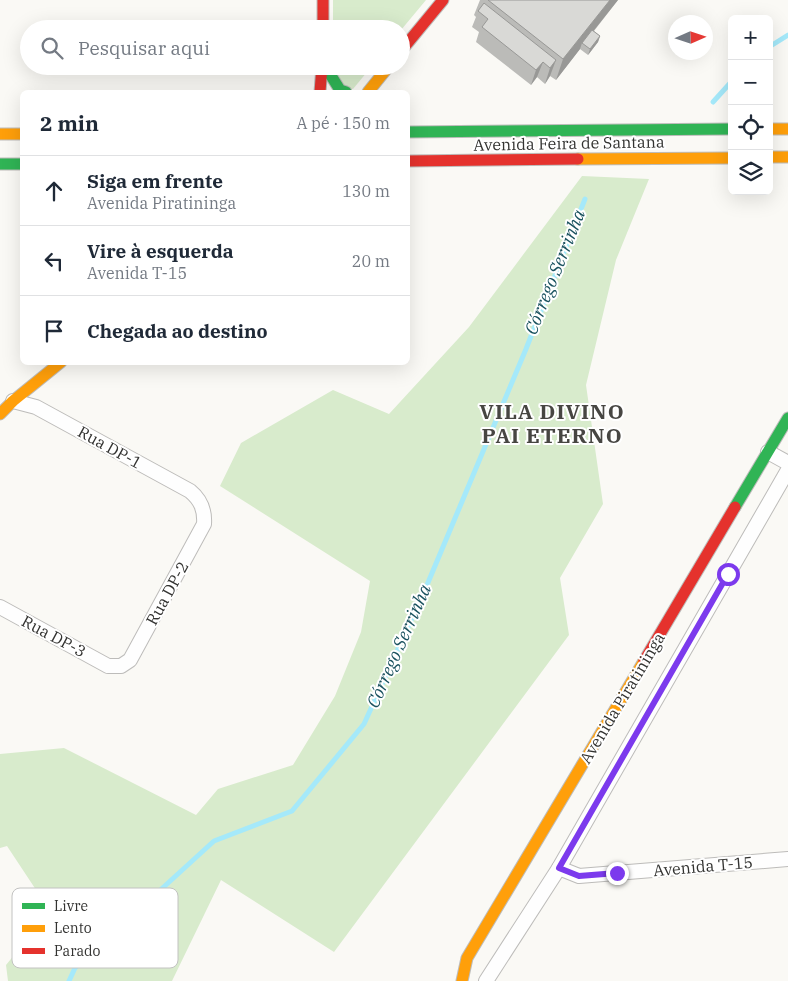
<!DOCTYPE html>
<html lang="pt">
<head>
<meta charset="utf-8">
<style>
  :root { --surface:#fff; --page:#f6f6f7; --text:#1f2937; --muted:#747a83; --line:#e0e1e3 }
  body { margin:0; font-family:"IBM Plex Serif",serif; background:var(--page); color:var(--text) }
  .controls { position:absolute; right:15px; top:15px; display:grid; overflow:hidden; border-radius:8px; box-shadow:0 5px 20px #0002 }
  .controls button { width:45px; height:45px; display:grid; place-items:center; padding:0; border:0; border-bottom:1px solid var(--line); background:var(--surface); color:var(--text); font:25px sans-serif }
  .compass { position:absolute; left:668px; top:15px; width:45px; height:45px; border-radius:50%; background:var(--surface); box-shadow:0 5px 20px #0002; rotate:87deg }
  .stop { position:absolute; width:15px; height:15px; margin:-11px; border:4px solid #7c3aed; border-radius:50%; background:#fff }
  .stop.end { background:#7c3aed; border-color:#fff; box-shadow:0 1px 5px #0008 }
  .list { margin:0; padding:0; list-style:none }
  h2 { display:flex; justify-content:space-between; align-items:center; height:65px; margin:0; padding:0 20px; font-size:21px }
  h2 small { font-size:16px; font-weight:400; color:var(--muted) }
  .list li { display:grid; grid-template-columns:32px 1fr auto; gap:15px; align-items:center; box-sizing:border-box; height:70px; padding:0 20px; border-top:1px solid var(--line) }
  .list b { display:block; font-size:19px; white-space:nowrap }
  .list p { margin:0; font-size:16px; white-space:nowrap; color:var(--muted) }
  .list em { font-size:16px; font-style:normal; color:var(--muted) }
  .icon { flex:none; width:28px; height:28px; fill:none; stroke:currentColor; stroke-width:2; stroke-linecap:round; stroke-linejoin:round }
  .map { position:relative; flex:none; width:788px; height:981px; overflow:hidden }
  .search { position:absolute; background:var(--surface); box-shadow:0 5px 20px #0002; left:20px; top:20px; width:390px; height:55px; display:flex; align-items:center; gap:12px; box-sizing:border-box; padding:0 18px; border-radius:28px; color:var(--muted); font-size:19px }
  .panel { position:absolute; background:var(--surface); box-shadow:0 5px 20px #0002; left:20px; top:90px; width:390px; height:275px; border-radius:8px }
  .map>svg:first-child { display:block }
</style>
</head>
<body>
<div class="map">
<svg width="788" height="981" viewBox="0 0 788 981">
  <rect width="100%" height="100%" fill="#faf9f5"/>
  <g fill="#d8ebcc">
    <path d="M333,0H426L401,30V29H333Z"/>
    <path d="M333,66H372L353,89L338,87Z"/>
    <path d="M582,176L649,179L616,260L586,385L603,504L560,578L569,635L334,952L221,880L172,981H8L6,965L50,911L7,846L0,848V754L64,748L196,815L218,789L293,765L335,696L361,632L370,581L220,486L241,443L333,390L389,414L469,327Z"/>
  </g>
  <g fill="none" stroke-linecap="round" stroke-linejoin="round">
    <g stroke="#a5e9fa" stroke-width="5">
      <path d="M769,47L788,35"/>
      <path d="M713,102L732,81"/>
      <path d="M69,981L75,968L214,841L292,811L364,724L427,585L526,349L585,199"/>
    </g>
    <defs>
      <g id="street">
        <path d="M768,452L788,463"/>
        <path d="M0,607L108,666H121L130,660L204,524C205,510 201,500 190,491L36,407L13,401"/>
        <path d="M559,868L579,876L788,859"/>
        <path d="M486,981L559,868L788,470"/>
      </g>
      <g id="fast">
        <path d="M325,66L340,90L346,92"/>
        <path d="M408,132L732,129"/>
        <path d="M0,164H22"/>
        <path d="M735,507L788,418"/>
      </g>
      <g id="slow">
        <path d="M368,92L389,66"/>
        <path d="M769,129H788"/>
        <path d="M0,134H22"/>
        <path d="M769,157H788"/>
        <path d="M578,159L732,158"/>
        <path d="M0,414L13,401L61,362"/>
        <path d="M462,981L467,958L644,661"/>
      </g>
      <g id="jam">
        <path d="M323,0V29"/>
        <path d="M401,51L443,0"/>
        <path d="M320,92L322,66"/>
        <path d="M408,161L578,159"/>
        <path d="M644,661L735,507"/>
      </g>
    </defs>
    <use href="#street" stroke="#bdbcba" stroke-width="16"/>
    <use href="#fast" stroke="#bdbcba" stroke-width="13"/>
    <use href="#slow" stroke="#bdbcba" stroke-width="13"/>
    <use href="#jam" stroke="#bdbcba" stroke-width="13"/>
    <use href="#street" stroke="#fefefe" stroke-width="14"/>
    <use href="#fast" stroke="#30b455" stroke-width="11"/>
    <use href="#slow" stroke="#ff9f0a" stroke-width="11"/>
    <use href="#jam" stroke="#e5322d" stroke-width="11"/>
  </g>
  <path fill="#bbbbb8" d="M480,0H618L594,31L600,36L598,42L588,55L580,49L556,80L550,76L545,84L537,77L531,85L476,42L479,32L472,27L476,17L474,15Z"/>
  <g fill="#989896">
    <path d="M610,0H618L583,44L582,43L580,49L556,80L563,59Z"/>
    <path d="M600,36L598,42L588,55L590,49Z"/>
    <path d="M556,60L550,76L545,84L550,68Z"/>
    <path d="M543,62L537,77L531,85L536,70Z"/>
  </g>
  <g fill="#d9d9d6" stroke="#989896">
    <path d="M488,0H610L563,59Z"/>
    <path d="M484,3L556,60L550,68L543,62L536,70L482,27L488,19L478,11Z"/>
    <path d="M592,30L600,36L590,49L582,43Z"/>
  </g>
  <g fill="none" stroke-linecap="round" stroke-linejoin="round">
    <path stroke="#7c3aed" stroke-width="6" d="M617,873L579,876L559,868L728,574"/>
  </g>
  <g text-anchor="middle" stroke-width="4" stroke-linejoin="round" paint-order="stroke">
    <g font-size="16" fill="#333331" stroke="#fff">
      <text transform="translate(569 143) rotate(-1)" y="6">Avenida Feira de Santana</text>
      <text transform="translate(110 447) rotate(29)" y="6">Rua DP-1</text>
      <text transform="translate(167 593) rotate(-61)" y="6">Rua DP-2</text>
      <text transform="translate(54 636) rotate(28)" y="6">Rua DP-3</text>
      <text transform="translate(622 698) rotate(-59)" y="6">Avenida Piratininga</text>
      <text transform="translate(703 866) rotate(-5)" y="6">Avenida T-15</text>
    </g>
    <g font-size="18" font-style="italic" fill="#1a525f" stroke="#fff">
      <text transform="translate(555 272) rotate(-68)" y="6">Córrego Serrinha</text>
      <text transform="translate(399 646) rotate(-66)" y="6">Córrego Serrinha</text>
    </g>
    <g font-size="21" font-weight="bold" letter-spacing="1" fill="#474642" stroke="#fff">
      <text x="552" y="419">VILA DIVINO<tspan x="552" dy="24">PAI ETERNO</tspan></text>
    </g>
  </g>
  <rect x="12" y="888" width="166" height="80" rx="8" fill="#fff" stroke="#c2c2c1" stroke-width="1"/>
  <rect x="22" y="903" width="23" height="6" fill="#30b455"/>
  <rect x="22" y="925" width="23" height="7" fill="#ff9f0a"/>
  <rect x="22" y="948" width="23" height="6" fill="#e5322d"/>
  <g font-size="14" fill="#333331">
    <text x="54" y="911">Livre</text>
    <text x="54" y="933">Lento</text>
    <text x="54" y="956">Parado</text>
  </g>
</svg>
<div class="controls">
<button>+</button>
<button>−</button>
<button><svg class="icon" aria-label="locate" viewBox="0 0 24 24"><circle cx="12" cy="12" r="6"/><path d="M12 2v4M12 18v4M2 12h4M18 12h4"/></svg></button>
<button><svg class="icon" aria-label="layers" viewBox="0 0 24 24"><path d="M12 4l9 5-9 5-9-5zM3 14l9 5 9-5"/></svg></button>
</div>
<svg class="compass" viewBox="-18 -18 36 36"><path d="M0-13l5 13h-10z" fill="#e53935"/><path d="M0 13l5-13h-10z" fill="#747a83"/></svg>
<div class="stop" style="left:728px;top:574px"></div>
<div class="stop end" style="left:617px;top:873px"></div>
<div class="search"><svg class="icon" aria-label="search" viewBox="0 0 24 24"><circle cx="10" cy="10" r="6"/><path d="M15 15l6 6"/></svg>Pesquisar aqui</div>
<section class="panel">
<h2>2 min<small>A pé · 150 m</small></h2>
<ul class="list">
<li><svg class="icon" aria-label="ahead" viewBox="0 0 24 24"><path d="M12 20V5M6 11l6-6 6 6"/></svg><div><b>Siga em frente</b><p>Avenida Piratininga</p></div><em>130 m</em></li>
<li><svg class="icon" aria-label="left" viewBox="0 0 24 24"><path d="M17 20v-9H6M10 6l-5 5 5 5"/></svg><div><b>Vire à esquerda</b><p>Avenida T-15</p></div><em>20 m</em></li>
<li><svg class="icon" aria-label="arrive" viewBox="0 0 24 24"><path d="M6 21V4h12l-3 4 3 4H6"/></svg><div><b>Chegada ao destino</b></div></li>
</ul>
</section>
</div>
</body>
</html>
